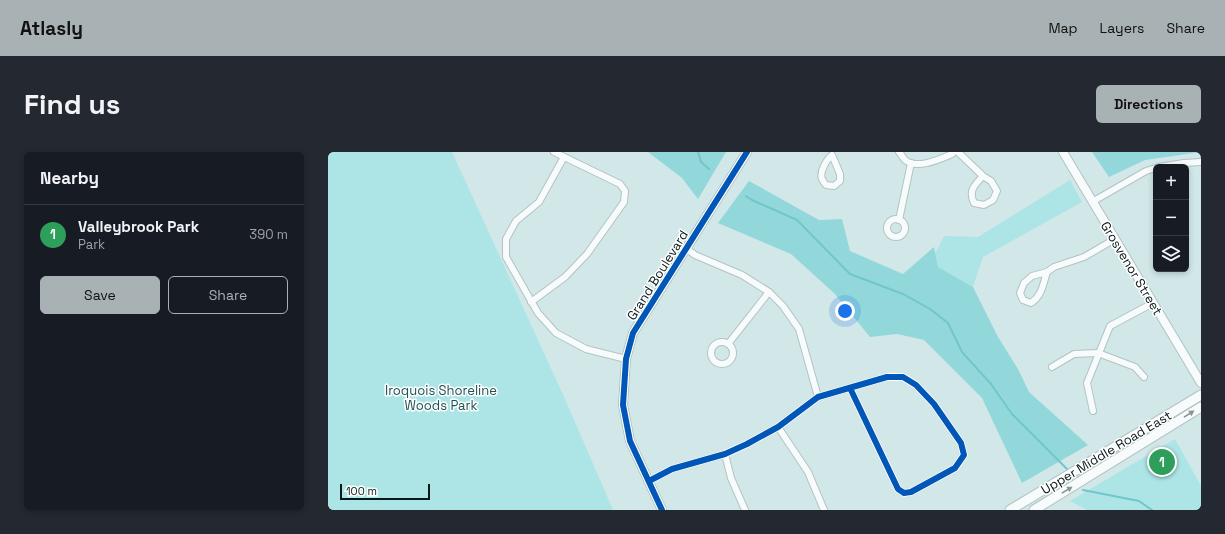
<!DOCTYPE html>
<html lang="en">
<head>
<meta charset="utf-8">
<style>
  :root { --surface:#171b24; --page:#242831; --text:#f1f3f6; --muted:#9ea1a6; --line:#363941; --accent:#a8b1b3 }
  body { margin:0; font-family:"Space Grotesk",sans-serif; background:var(--page); color:var(--text) }
  .controls { position:absolute; right:12px; top:12px; display:grid; overflow:hidden; border-radius:6px; box-shadow:0 2px 6px #0003 }
  .controls button { width:36px; height:36px; display:grid; place-items:center; padding:0; border:0; border-bottom:1px solid var(--line); background:var(--surface); color:var(--text); font:20px sans-serif }
  .scale { position:absolute; left:12px; bottom:10px; width:90px; box-sizing:border-box; padding-left:4px; border:2px solid #081818; border-top:0; font-size:11px; line-height:14px; white-space:nowrap; color:#081818; -webkit-text-stroke:3px #fff; paint-order:stroke }
  .you { position:absolute; left:517px; top:159px; width:14px; height:14px; margin:-10px; border:3px solid #fff; border-radius:50%; background:#1a73e8; box-shadow:0 0 0 6px #1a73e833 }
  .badge { display:grid; place-items:center; width:26px; height:26px; border-radius:50%; background:var(--accent); color:#fff; font-size:13px; font-weight:700 }
  .pin { position:absolute; translate:-50% -50%; border:2px solid #fff; box-shadow:0 1px 4px #0006 }
  .list { margin:0; padding:0; list-style:none }
  h2 { display:flex; justify-content:space-between; align-items:center; height:52px; margin:0; padding:0 16px; font-size:17px }
  h2 small { font-size:13px; font-weight:400; color:var(--muted) }
  .list li { display:grid; grid-template-columns:26px 1fr auto; gap:12px; align-items:center; box-sizing:border-box; height:60px; padding:0 16px; border-top:1px solid var(--line) }
  .list b { display:block; font-size:15px; white-space:nowrap }
  .list p { margin:0; font-size:13px; white-space:nowrap; color:var(--muted) }
  .list em { font-size:13px; font-style:normal; color:var(--muted) }
  .actions { display:flex; gap:8px; padding:12px 16px }
  .actions a { flex:1; padding:9px 0; border:1px solid var(--accent); border-radius:6px; text-align:center; font-size:14px; color:var(--accent) }
  .actions .main { background:var(--accent); color:#111 }
  .icon { flex:none; width:22px; height:22px; fill:none; stroke:currentColor; stroke-width:2; stroke-linecap:round; stroke-linejoin:round }
  .map { position:relative; flex:none; width:873px; height:358px; overflow:hidden; border-radius:6px }
  header { display:flex; align-items:center; gap:24px; box-sizing:border-box; height:56px; padding:0 20px; background:var(--accent); color:#111 }
  header strong { font-size:19px }
  nav { display:flex; gap:22px; margin-inline-start:auto; font-size:14px }
  .intro { display:flex; align-items:center; justify-content:space-between; box-sizing:border-box; height:96px; padding:0 24px }
  h1 { margin:0; font-size:28px }
  .button { padding:10px 18px; border-radius:6px; background:var(--accent); color:#111; font-size:14px; font-weight:700 }
  main { display:flex; gap:24px; padding:0 24px }
  aside { flex:1; background:var(--surface); border-radius:6px; box-shadow:0 2px 6px #0003 }
  .map>svg:first-child { display:block }
</style>
</head>
<body>
<header>
<strong>Atlasly</strong>
<nav><a>Map</a><a>Layers</a><a>Share</a></nav>
</header>
<div class="intro"><h1>Find us</h1><a class="button">Directions</a></div>
<main>
<aside>
<h2>Nearby<small></small></h2>
<ul class="list">
<li><span class="badge" style="background:#2e9e5b">1</span><div><b>Valleybrook Park</b><p>Park</p></div><em>390 m</em></li>
</ul>
<div class="actions"><a class="main">Save</a><a>Share</a></div>
</aside>
<div class="map">
<svg width="873" height="358" viewBox="0 0 873 358">
  <rect width="100%" height="100%" fill="#d1e7e8"/>
  <g fill="#ade5e7">
    <path d="M0,0H124L237,247L285,358H0Z"/>
    <path d="M742,28L754,50L655,105L645,135L610,115L607,102L616,84L650,85Z"/>
    <path d="M847,287L873,334V358H759L742,349Z"/>
  </g>
  <g fill="#92d8db">
    <path d="M320,0H398L370,47L354,26Z"/>
    <path d="M764,0H873L817,8L781,25Z"/>
    <path d="M421,29L491,68L514,67L522,99L575,122L606,95L610,115L645,135L670,185L690,217L701,240L760,293L694,331L654,246L596,188L569,182L542,185L507,142L463,102L390,71Z"/>
  </g>
  <g fill="none" stroke-linecap="round" stroke-linejoin="round">
    <g stroke="#71c6ca" stroke-width="2">
      <path d="M370,0L373,10L381,17"/>
      <path d="M418,44L424,48L469,68L522,122L575,142L602,157L620,171L634,200L663,232L684,262L739,317"/>
      <path d="M755,338L811,349L824,358"/>
    </g>
    <defs>
      <g id="minor">
        <path d="M571,0C573,2 575,6 577,8C589,18 612,7 624,2L626,0"/>
        <path d="M630,0L655,24L663,29L669,39L665,48L656,53L646,51C640,38 647,33 655,24"/>
        <path d="M504,3L512,22V29L506,34L498,33C496,31 495,29 494,27C491,20 499,7 504,3Z"/>
        <path d="M236,5L211,50L188,69L178,87V105L210,161L228,181L258,197L298,207"/>
        <path d="M831,15L856,11L873,10"/>
        <path d="M764,50L818,19L828,16"/>
        <circle cx="568" cy="76" r="9"/>
        <path d="M571,68L583,11"/>
        <path d="M359,97L367,103L414,123L441,140L455,154L471,177L490,245"/>
        <path d="M719,120C715,132 714,144 703,151L695,148L692,141L696,131L704,124L719,120L726,115L756,105L787,87"/>
        <path d="M203,150L237,125L259,102L296,50L297,39L292,32L226,0"/>
        <circle cx="394" cy="201" r="11"/>
        <path d="M400,192L441,140"/>
        <path d="M724,215L746,202L770,201L807,215L816,225"/>
        <path d="M765,259L759,231L782,174L825,151"/>
        <path d="M450,275L480,320L496,358"/>
        <path d="M397,302L403,326L417,358"/>
        <path d="M321,329L344,317L397,302L419,292L450,275L490,245L559,225H575L588,233L606,252L633,291L636,303L627,316L583,340L576,341L570,337L522,236"/>
      </g>
      <g id="tertiary">
        <path d="M735,0L873,231"/>
        <path d="M334,358L302,289L295,253L298,207L305,181L419,0"/>
      </g>
      <g id="secondary">
        <path d="M682,358L873,243"/>
        <path d="M706,358L873,255"/>
      </g>
    </defs>
    <use href="#minor" stroke="#b2c3c4" stroke-width="8"/>
    <use href="#tertiary" stroke="#b2c3c4" stroke-width="10"/>
    <use href="#secondary" stroke="#b2c3c4" stroke-width="11"/>
    <use href="#minor" stroke="#f8fbfc" stroke-width="6"/>
    <use href="#tertiary" stroke="#f8fbfc" stroke-width="8"/>
    <use href="#secondary" stroke="#f8fbfc" stroke-width="9"/>
    <defs>
      <g id="cycleway">
        <path d="M321,329L344,317L397,302L419,292L450,275L490,245L559,225H575L588,233L606,252L633,291L636,303L627,316L583,340L576,341L570,337L522,236"/>
        <path d="M334,358L302,289L295,253L298,207L305,181L419,0"/>
      </g>
    </defs>
    <use href="#cycleway" stroke="#fff" stroke-width="8"/>
    <use href="#cycleway" stroke="#0057b8" stroke-width="6"/>
  </g>
  <defs><path id="oneway-solid" d="M-6-.8H1V-3.2L6.5 0L1 3.2V.8H-6Z"/></defs>
  <g fill="#8c9595">
    <use href="#oneway-solid" transform="translate(861 262) rotate(-32)"/>
    <use href="#oneway-solid" transform="translate(739 338) rotate(-31)"/>
  </g>
  <g text-anchor="middle" stroke-width="3" stroke-linejoin="round" paint-order="stroke">
    <g font-size="13" fill="#081818" stroke="#fff">
      <text transform="translate(804 116) rotate(59)" y="5">Grosvenor Street</text>
      <text transform="translate(329 123) rotate(-58)" y="5">Grand Boulevard</text>
      <text transform="translate(778 300) rotate(-31)" y="5">Upper Middle Road East</text>
    </g>
    <g font-size="13" fill="#215153" stroke="#fff">
      <text x="113" y="243">Iroquois Shoreline<tspan x="113" dy="15">Woods Park</tspan></text>
    </g>
  </g>
</svg>
<div class="controls">
<button>+</button>
<button>−</button>
<button><svg class="icon" aria-label="layers" viewBox="0 0 24 24"><path d="M12 4l9 5-9 5-9-5zM3 14l9 5 9-5"/></svg></button>
</div>
<div class="scale">100 m</div>
<div class="you"></div>
<div class="pin badge" style="left:834px;top:310px;background:#2e9e5b">1</div>
</div>
</main>
</body>
</html>
